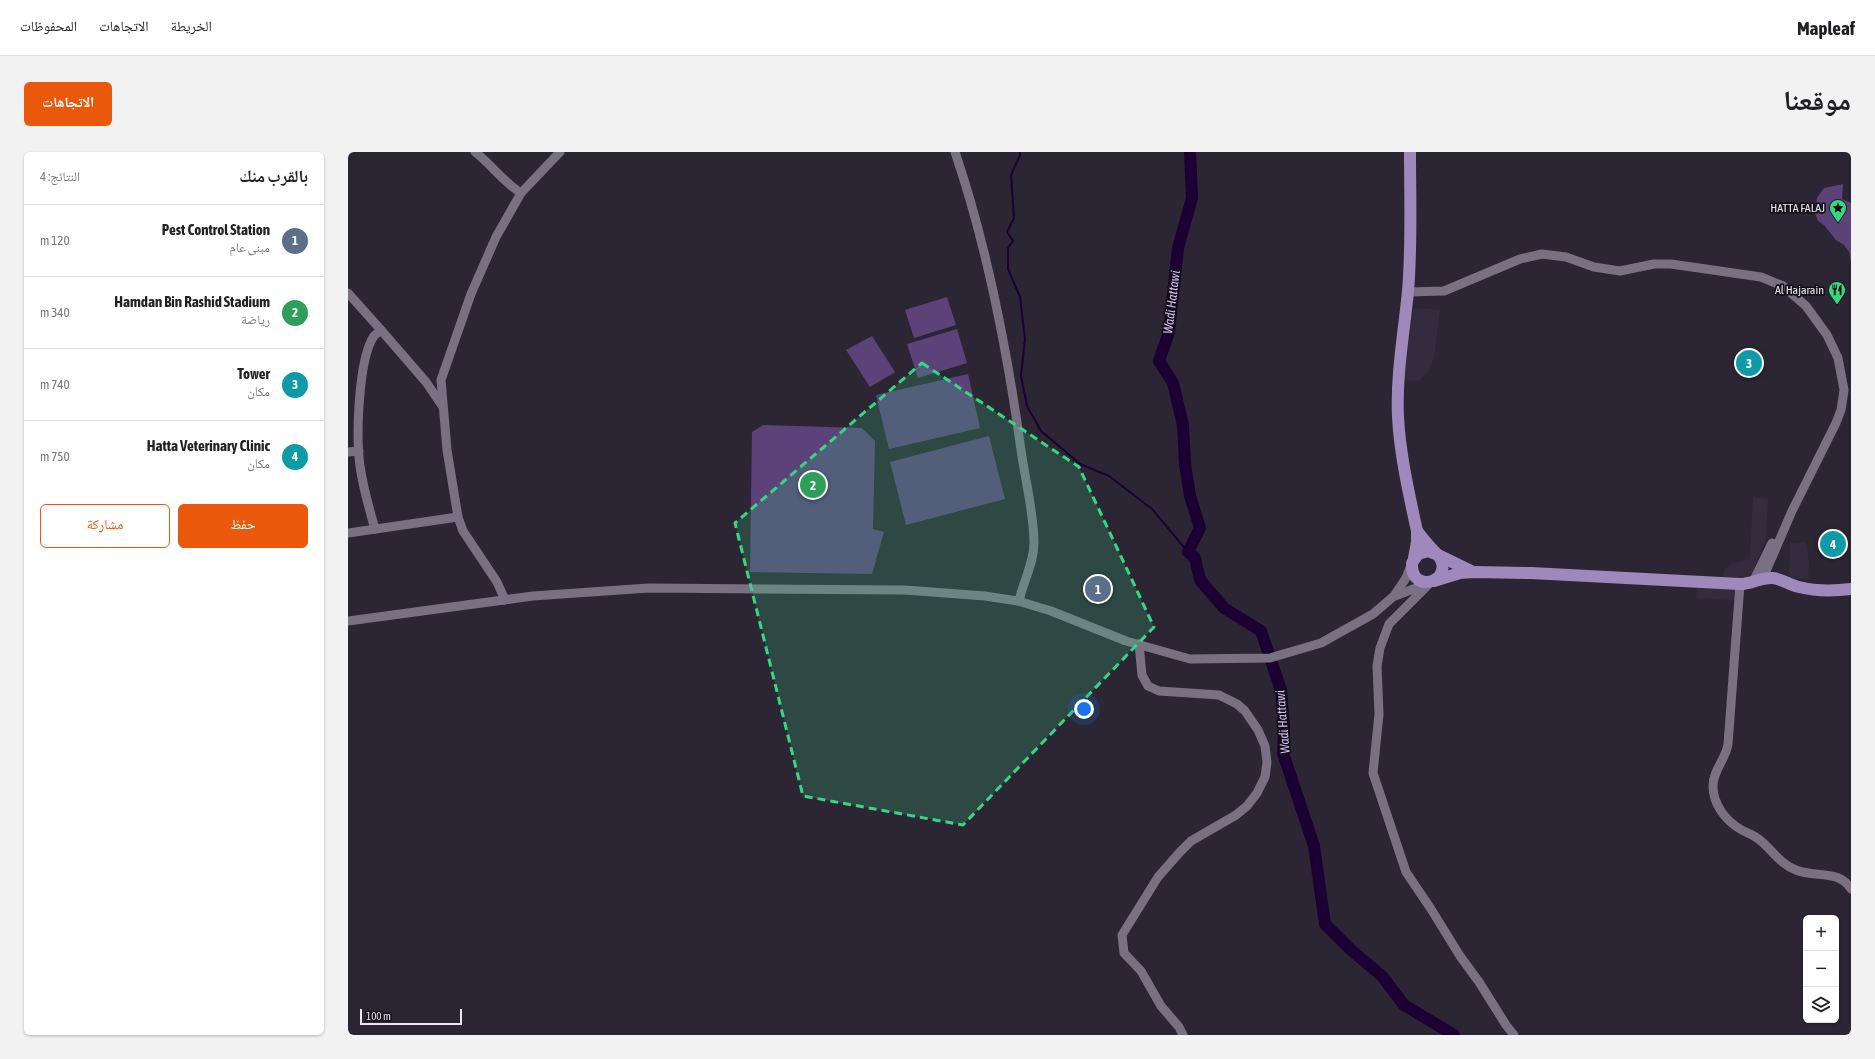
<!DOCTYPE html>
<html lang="ar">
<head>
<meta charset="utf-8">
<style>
  :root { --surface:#fff; --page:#f2f2f2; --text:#202124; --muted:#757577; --line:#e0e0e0; --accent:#ea580c }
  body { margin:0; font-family:"Asap Condensed","Noto Naskh Arabic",sans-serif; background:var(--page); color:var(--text); direction:rtl }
  .controls { position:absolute; right:12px; bottom:12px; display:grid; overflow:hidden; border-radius:6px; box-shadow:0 1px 3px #0004 }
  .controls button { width:36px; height:36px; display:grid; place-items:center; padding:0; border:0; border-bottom:1px solid var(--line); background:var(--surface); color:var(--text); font:20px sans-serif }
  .scale { position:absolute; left:12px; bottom:10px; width:102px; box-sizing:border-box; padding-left:4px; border:2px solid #ebe7f1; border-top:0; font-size:11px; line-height:14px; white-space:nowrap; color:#ebe7f1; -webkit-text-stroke:3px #131017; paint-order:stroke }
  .you { position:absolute; left:736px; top:557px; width:14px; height:14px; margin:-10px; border:3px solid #fff; border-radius:50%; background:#1a73e8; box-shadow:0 0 0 6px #1a73e833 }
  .badge { display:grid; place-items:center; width:26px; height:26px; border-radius:50%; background:var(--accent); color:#fff; font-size:13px; font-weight:700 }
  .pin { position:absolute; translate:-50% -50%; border:2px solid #fff; box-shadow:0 1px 4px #0006 }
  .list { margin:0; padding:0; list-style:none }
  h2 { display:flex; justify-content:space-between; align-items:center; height:52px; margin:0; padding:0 16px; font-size:17px }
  h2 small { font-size:13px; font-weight:400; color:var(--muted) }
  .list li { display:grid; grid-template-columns:26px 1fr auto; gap:12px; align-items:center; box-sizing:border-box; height:72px; padding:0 16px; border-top:1px solid var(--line) }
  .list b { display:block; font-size:15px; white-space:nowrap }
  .list p { margin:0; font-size:13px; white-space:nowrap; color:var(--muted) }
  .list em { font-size:13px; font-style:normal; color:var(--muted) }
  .actions { display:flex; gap:8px; padding:12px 16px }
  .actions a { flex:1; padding:9px 0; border:1px solid var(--accent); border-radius:6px; text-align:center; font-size:14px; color:var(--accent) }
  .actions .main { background:var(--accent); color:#fff }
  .icon { flex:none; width:22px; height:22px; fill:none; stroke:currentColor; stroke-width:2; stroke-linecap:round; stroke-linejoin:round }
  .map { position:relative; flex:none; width:1503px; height:883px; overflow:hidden; direction:ltr; border-radius:6px }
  header { display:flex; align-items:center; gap:24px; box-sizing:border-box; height:56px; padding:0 20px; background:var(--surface); border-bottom:1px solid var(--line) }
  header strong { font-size:19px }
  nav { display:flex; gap:22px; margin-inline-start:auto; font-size:14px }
  .intro { display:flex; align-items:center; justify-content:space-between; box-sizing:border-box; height:96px; padding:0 24px }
  h1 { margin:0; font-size:28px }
  .button { padding:10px 18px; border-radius:6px; background:var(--accent); color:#fff; font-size:14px; font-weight:700 }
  main { display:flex; gap:24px; padding:0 24px }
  aside { flex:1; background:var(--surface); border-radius:6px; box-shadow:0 1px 3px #0004 }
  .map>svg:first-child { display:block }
</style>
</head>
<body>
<header>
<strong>Mapleaf</strong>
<nav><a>الخريطة</a><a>الاتجاهات</a><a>المحفوظات</a></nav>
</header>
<div class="intro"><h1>موقعنا</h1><a class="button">الاتجاهات</a></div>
<main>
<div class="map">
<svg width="1503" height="883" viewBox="0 0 1503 883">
  <rect width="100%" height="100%" fill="#2c2634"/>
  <g fill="#342b3f">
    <path d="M1071,156L1092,158L1086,206L1081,219L1071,229L1056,228L1065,157Z"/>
    <path d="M1405,345L1420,347L1418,386L1403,427L1389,448L1348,446L1349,434L1374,436L1376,418L1385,411L1402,407Z"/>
    <path d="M1458,390L1461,411L1460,427L1441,426L1442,391Z"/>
  </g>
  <g fill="#5b4278">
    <path d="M1495,32L1494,47L1503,51V110L1501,100L1496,93L1488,88L1476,73L1470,69L1467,61L1469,46L1476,36Z"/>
    <path d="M599,145L608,173L566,186L557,158Z"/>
    <path d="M609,177L619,211L570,226L559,192Z"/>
    <path d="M524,184L547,220L522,235L498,198Z"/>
    <path d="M620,222L632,276L541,297L528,243Z"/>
    <path d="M415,273L514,276L527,289L525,377L536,380L524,422L402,420L404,280Z"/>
    <path d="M641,284L657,347L558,373L542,310Z"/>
  </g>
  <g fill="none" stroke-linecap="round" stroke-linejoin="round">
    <path stroke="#1c0034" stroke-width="2" d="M672,0V3L663,23L666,66L659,80L665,89L660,96V117L672,145L677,187L673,224L679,254L693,279L732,312L761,324L804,357L840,400"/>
    <path stroke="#1c0034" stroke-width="12" d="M842,0L844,46L830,96L821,180L811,209L825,231L835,273L837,312L842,344L852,376L840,400L847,406L852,428L876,456L913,479L933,538L936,575L935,601L966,694L977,772L1003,798L1034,824L1056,853L1106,883"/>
    <g stroke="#797183" stroke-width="9">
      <path d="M127,0C144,13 155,30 173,41"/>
      <path d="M607,0C640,97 659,197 673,298C677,327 686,362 686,391C686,411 675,430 671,449"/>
      <path d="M1060,140L1096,139L1172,107L1194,102L1218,105L1246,115L1272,119L1306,112H1323L1413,125L1435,134L1458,154L1479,183L1490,206L1496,238L1493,258L1488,271L1444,359L1415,426"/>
      <path d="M0,141L33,178C31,180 28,182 26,184C10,207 8,286 12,314C15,336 21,356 27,377"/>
      <path d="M33,178L78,230L95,255"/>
      <path d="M0,300L11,299"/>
      <path d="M0,381L110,365"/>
      <path d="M1083,430L1041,472L1032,496L1029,514L1031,562L1025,621L1058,720L1083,757L1112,804L1131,830L1158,873L1166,883"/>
      <path d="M1405,430L1424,391"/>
      <path d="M1392,432L1380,592C1378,607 1365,618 1365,634C1365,652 1377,668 1392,677C1399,681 1407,683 1413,689C1425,699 1432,712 1448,718C1467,726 1491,717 1503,737"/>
      <path d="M1047,444L1081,431"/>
      <path d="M157,448L149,430L115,379L110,365L99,298L93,228L123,142L148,85L173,41L212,0"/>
      <path d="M0,469L185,444L301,436L557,438L637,444L670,449L703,459L778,489L842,507L922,506L973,491L1025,462L1046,444L1058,426L1063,413"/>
      <path d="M791,492L794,523L800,534L811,539L871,543L889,552L897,559L910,578L917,594L919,610L917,625L909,641L899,654L888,663L843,689L832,700L810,725L774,783L776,801L793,819L813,854L831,875L835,883"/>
    </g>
    <g stroke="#9f88bb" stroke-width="12">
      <path d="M1062,0C1062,46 1064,93 1060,139C1056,181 1048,223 1050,265C1052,303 1061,342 1069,379V390L1066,406"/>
      <path d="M1069,379C1076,388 1082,396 1090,403C1109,429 1062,444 1064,411L1070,402L1080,399L1090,403"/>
      <path d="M1090,403L1123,419"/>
      <path d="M1086,429L1112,421L1126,420L1183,421L1392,432C1404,432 1413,425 1425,426C1434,427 1442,433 1451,435C1467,439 1487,439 1503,437"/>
    </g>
  </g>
  <path fill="#35d881" fill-opacity="0.2" stroke="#35d881" stroke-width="3" stroke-dasharray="8 5" stroke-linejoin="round" d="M574,211L731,315L806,475L615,673L455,644L387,371Z"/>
  <defs>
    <symbol id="sight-pin" viewBox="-11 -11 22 30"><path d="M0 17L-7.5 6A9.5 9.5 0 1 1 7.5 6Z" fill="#35d881" stroke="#131017"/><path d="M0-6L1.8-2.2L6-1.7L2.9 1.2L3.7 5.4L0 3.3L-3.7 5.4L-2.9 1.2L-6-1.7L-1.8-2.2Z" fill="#111"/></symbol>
    <symbol id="restaurant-pin" viewBox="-11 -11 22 30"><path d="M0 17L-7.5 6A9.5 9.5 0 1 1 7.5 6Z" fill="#35d881" stroke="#131017"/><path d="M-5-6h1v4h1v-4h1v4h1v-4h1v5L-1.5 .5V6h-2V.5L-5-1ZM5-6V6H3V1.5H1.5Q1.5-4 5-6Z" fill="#111"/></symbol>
  </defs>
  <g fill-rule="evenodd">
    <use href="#sight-pin" x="1480" y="46" width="20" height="27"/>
    <use href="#restaurant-pin" x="1479" y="128" width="20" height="27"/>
  </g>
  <g text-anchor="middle" stroke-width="3.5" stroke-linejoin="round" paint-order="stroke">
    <g font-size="12" fill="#ebe7f1" stroke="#131017" text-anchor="end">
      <text x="1477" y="60">HATTA FALAJ</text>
      <text x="1476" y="142">Al Hajarain</text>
    </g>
    <g font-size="13" font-style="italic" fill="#d5bef5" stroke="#131017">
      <text transform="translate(823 150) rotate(-83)" y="5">Wadi Hattawi</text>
      <text transform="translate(934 570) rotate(-95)" y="5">Wadi Hattawi</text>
    </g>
  </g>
</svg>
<div class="controls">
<button>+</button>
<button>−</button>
<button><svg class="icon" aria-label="layers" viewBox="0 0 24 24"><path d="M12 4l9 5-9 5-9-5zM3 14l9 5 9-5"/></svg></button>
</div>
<div class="scale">100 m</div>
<div class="you"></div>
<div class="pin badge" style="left:750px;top:437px;background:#5c6f8a">1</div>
<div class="pin badge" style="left:465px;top:333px;background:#2e9e5b">2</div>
<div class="pin badge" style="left:1401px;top:211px;background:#0f9aa8">3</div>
<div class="pin badge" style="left:1485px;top:392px;background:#0f9aa8">4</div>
</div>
<aside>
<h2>بالقرب منك<small>النتائج: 4</small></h2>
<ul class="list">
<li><span class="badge" style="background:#5c6f8a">1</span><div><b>Pest Control Station</b><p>مبنى عام</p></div><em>120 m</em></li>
<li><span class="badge" style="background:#2e9e5b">2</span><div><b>Hamdan Bin Rashid Stadium</b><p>رياضة</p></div><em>340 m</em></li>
<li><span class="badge" style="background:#0f9aa8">3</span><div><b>Tower</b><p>مكان</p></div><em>740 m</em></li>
<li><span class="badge" style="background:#0f9aa8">4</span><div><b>Hatta Veterinary Clinic</b><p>مكان</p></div><em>750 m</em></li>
</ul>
<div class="actions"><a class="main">حفظ</a><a>مشاركة</a></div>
</aside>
</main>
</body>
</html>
